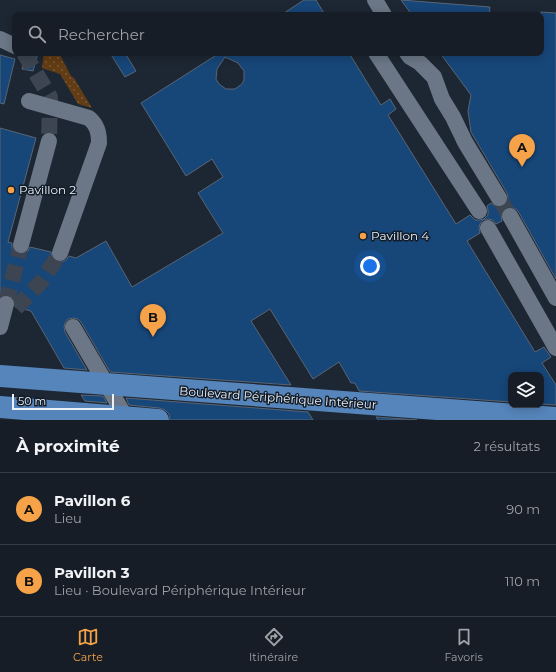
<!DOCTYPE html>
<html lang="fr">
<head>
<meta charset="utf-8">
<style>
  :root { --surface:#161d26; --page:#1f262e; --text:#f1f3f6; --muted:#9ea2a7; --line:#353b43; --accent:#f6a248 }
  body { margin:0; font-family:Montserrat,sans-serif; background:var(--page); color:var(--text) }
  .controls { position:absolute; right:12px; bottom:12px; display:grid; overflow:hidden; border-radius:8px; box-shadow:0 2px 10px #0003 }
  .controls button { width:36px; height:36px; display:grid; place-items:center; padding:0; border:0; border-bottom:1px solid var(--line); background:var(--surface); color:var(--text); font:20px sans-serif }
  .scale { position:absolute; left:12px; bottom:10px; width:102px; box-sizing:border-box; padding-left:4px; border:2px solid #eaf1f9; border-top:0; font-size:11px; line-height:14px; white-space:nowrap; color:#eaf1f9; -webkit-text-stroke:3px #131d29; paint-order:stroke }
  .you { position:absolute; left:370px; top:266px; width:14px; height:14px; margin:-10px; border:3px solid #fff; border-radius:50%; background:#1a73e8; box-shadow:0 0 0 6px #1a73e833 }
  .badge { display:grid; place-items:center; width:26px; height:26px; border-radius:50%; background:var(--accent); color:#111; font-size:13px; font-weight:700 }
  .pin { position:absolute; translate:-50% -33px; filter:drop-shadow(0 1px 2px #0008) }
  .pin::after { content:''; position:absolute; top:21px; width:14px; height:12px; background:inherit; clip-path:polygon(0 0,100% 0,50% 100%) }
  .list { margin:0; padding:0; list-style:none }
  h2 { display:flex; justify-content:space-between; align-items:center; height:52px; margin:0; padding:0 16px; font-size:17px }
  h2 small { font-size:13px; font-weight:400; color:var(--muted) }
  .list li { display:grid; grid-template-columns:26px 1fr auto; gap:12px; align-items:center; box-sizing:border-box; height:72px; padding:0 16px; border-top:1px solid var(--line) }
  .list b { display:block; font-size:15px; white-space:nowrap }
  .list p { margin:0; font-size:13px; white-space:nowrap; color:var(--muted) }
  .list em { font-size:13px; font-style:normal; color:var(--muted) }
  .icon { flex:none; width:22px; height:22px; fill:none; stroke:currentColor; stroke-width:2; stroke-linecap:round; stroke-linejoin:round }
  .map { position:relative; flex:none; width:556px; height:420px; overflow:hidden }
  .search { position:absolute; background:var(--surface); box-shadow:0 2px 10px #0003; left:12px; right:12px; top:12px; height:44px; display:flex; align-items:center; gap:10px; box-sizing:border-box; padding:0 14px; border-radius:8px; color:var(--muted); font-size:15px }
  .sheet { height:196px; background:var(--surface) }
  nav { display:flex; justify-content:space-around; align-items:center; box-sizing:border-box; height:56px; border-top:1px solid var(--line); background:var(--surface); font-size:11px; color:var(--muted) }
  nav a { display:grid; justify-items:center; gap:2px }
  nav .on { color:var(--accent) }
  .map>svg:first-child { display:block }
</style>
</head>
<body>
<div class="map">
<svg width="556" height="420" viewBox="0 0 556 420">
  <defs>
    <pattern id="grass-dots" width="8" height="8" patternUnits="userSpaceOnUse"><rect width="8" height="8" fill="#623c14"/><path d="M2 2h.1M6 6h.1" fill="none" stroke="#795937" stroke-width="1.8" stroke-linecap="round"/></pattern>
  </defs>
  <rect width="100%" height="100%" fill="#1d2733"/>
  <path fill="url(#grass-dots)" d="M44,53H59L71,76L74,78L92,108L78,104L60,74L42,68Z"/>
  <g fill="#174679" stroke="#596574" fill-rule="evenodd">
    <path d="M304,0H316L325,15H281Z"/>
    <path d="M401,0L490,7L489,15H412Z"/>
    <path d="M541,12L556,13V279L518,211L514,208L510,207L505,208L502,211L501,215L502,221L496,224L493,220L488,219L483,220L480,224L479,228L480,233L467,241L535,352L544,347L551,357L542,363L556,385V405L541,404V375H511V402L359,391L355,383H351L339,362L313,379L270,309L251,321L291,385L110,372L81,322L78,319L73,318L68,319L65,323L64,327L65,332L87,370L64,368L31,311L15,307V301L12,297L9,295H4L0,297V128L36,138L8,242L12,243V248L14,251L18,254H24L28,251L30,247L51,252L53,259L57,262H61L66,260L69,256L76,258L106,241L132,287L223,233L198,193L223,177L212,159L186,176L141,103L218,54L216,53H349L381,105L390,99L396,109L388,115L456,224L470,215L475,220H479L484,219L488,215V210L487,206L491,203L495,206L499,207L504,206L507,203L508,197L507,193L471,132L468,111L471,95L440,53H541ZM225,57L238,63L244,71V80L242,84L235,89H226L219,84L216,79L217,69Z"/>
    <path d="M26,53H38L33,71L22,69Z"/>
    <path d="M110,53H125L136,71L125,77Z"/>
    <path d="M0,55L15,59L4,104L0,103Z"/>
    <path d="M81,395L103,396L107,403L85,401Z"/>
    <path d="M126,398L308,412L313,420H170L169,414L165,410L159,408L129,405Z"/>
    <path d="M376,417L417,420H378Z"/>
  </g>
  <g fill="none" stroke-linecap="round" stroke-linejoin="round">
    <g stroke="#3c4551" stroke-width="16" stroke-dasharray="16 8" stroke-linecap="butt">
      <path d="M24,53L50,97L49,141"/>
      <path d="M499,198L510,216"/>
      <path d="M6,304L21,245"/>
      <path d="M16,308L41,282L60,253"/>
    </g>
    <g stroke="#6b7786" stroke-width="16">
      <path d="M375,0L384,15"/>
      <path d="M0,39L15,46"/>
      <path d="M376,53L479,211"/>
      <path d="M407,53L410,57L420,63L434,77L442,99L453,117L465,142L499,198"/>
      <path d="M29,101L89,118C97,125 99,132 99,143L60,253"/>
      <path d="M510,216L556,298"/>
      <path d="M488,228L556,348"/>
      <path d="M21,245L49,141"/>
      <path d="M0,327L6,304"/>
      <path d="M73,327L121,409L120,420"/>
    </g>
    <g stroke="#5685bb" stroke-width="22">
      <path d="M0,376L556,418"/>
      <path d="M0,407L158,420"/>
    </g>
  </g>
  <g fill="#f6a248" stroke="#131d29" stroke-width="1.5">
    <circle cx="11" cy="190" r="4"/>
    <circle cx="363" cy="236" r="4"/>
  </g>
  <g text-anchor="middle" stroke-width="3" stroke-linejoin="round" paint-order="stroke">
    <g font-size="12" fill="#eaf1f9" stroke="#131d29" text-anchor="start">
      <text x="19" y="194">Pavillon 2</text>
      <text x="371" y="240">Pavillon 4</text>
    </g>
    <g font-size="12" fill="#eaf1f9" stroke="#131d29">
      <text transform="translate(278 398) rotate(4)" y="4">Boulevard Périphérique Intérieur</text>
    </g>
  </g>
</svg>
<div class="controls">
<button><svg class="icon" aria-label="layers" viewBox="0 0 24 24"><path d="M12 4l9 5-9 5-9-5zM3 14l9 5 9-5"/></svg></button>
</div>
<div class="scale">50 m</div>
<div class="you"></div>
<div class="pin badge" style="left:522px;top:167px">A</div>
<div class="pin badge" style="left:153px;top:337px">B</div>
<div class="search"><svg class="icon" aria-label="search" viewBox="0 0 24 24"><circle cx="10" cy="10" r="6"/><path d="M15 15l6 6"/></svg>Rechercher</div>
</div>
<section class="sheet">
<h2>À proximité<small>2 résultats</small></h2>
<ul class="list">
<li><span class="badge">A</span><div><b>Pavillon 6</b><p>Lieu</p></div><em>90 m</em></li>
<li><span class="badge">B</span><div><b>Pavillon 3</b><p>Lieu · Boulevard Périphérique Intérieur</p></div><em>110 m</em></li>
</ul>
</section>
<nav>
<a class="on"><svg class="icon" aria-label="map" viewBox="0 0 24 24"><path d="M3 6l6-2 6 2 6-2v14l-6 2-6-2-6 2zM9 4v14M15 6v14"/></svg>Carte</a>
<a><svg class="icon" aria-label="directions" viewBox="0 0 24 24"><path d="M12 3l9 9-9 9-9-9zM9 14v-3h6M13 9l2 2-2 2"/></svg>Itinéraire</a>
<a><svg class="icon" aria-label="saved" viewBox="0 0 24 24"><path d="M7 4h10v16l-5-4-5 4z"/></svg>Favoris</a>
</nav>
</body>
</html>
